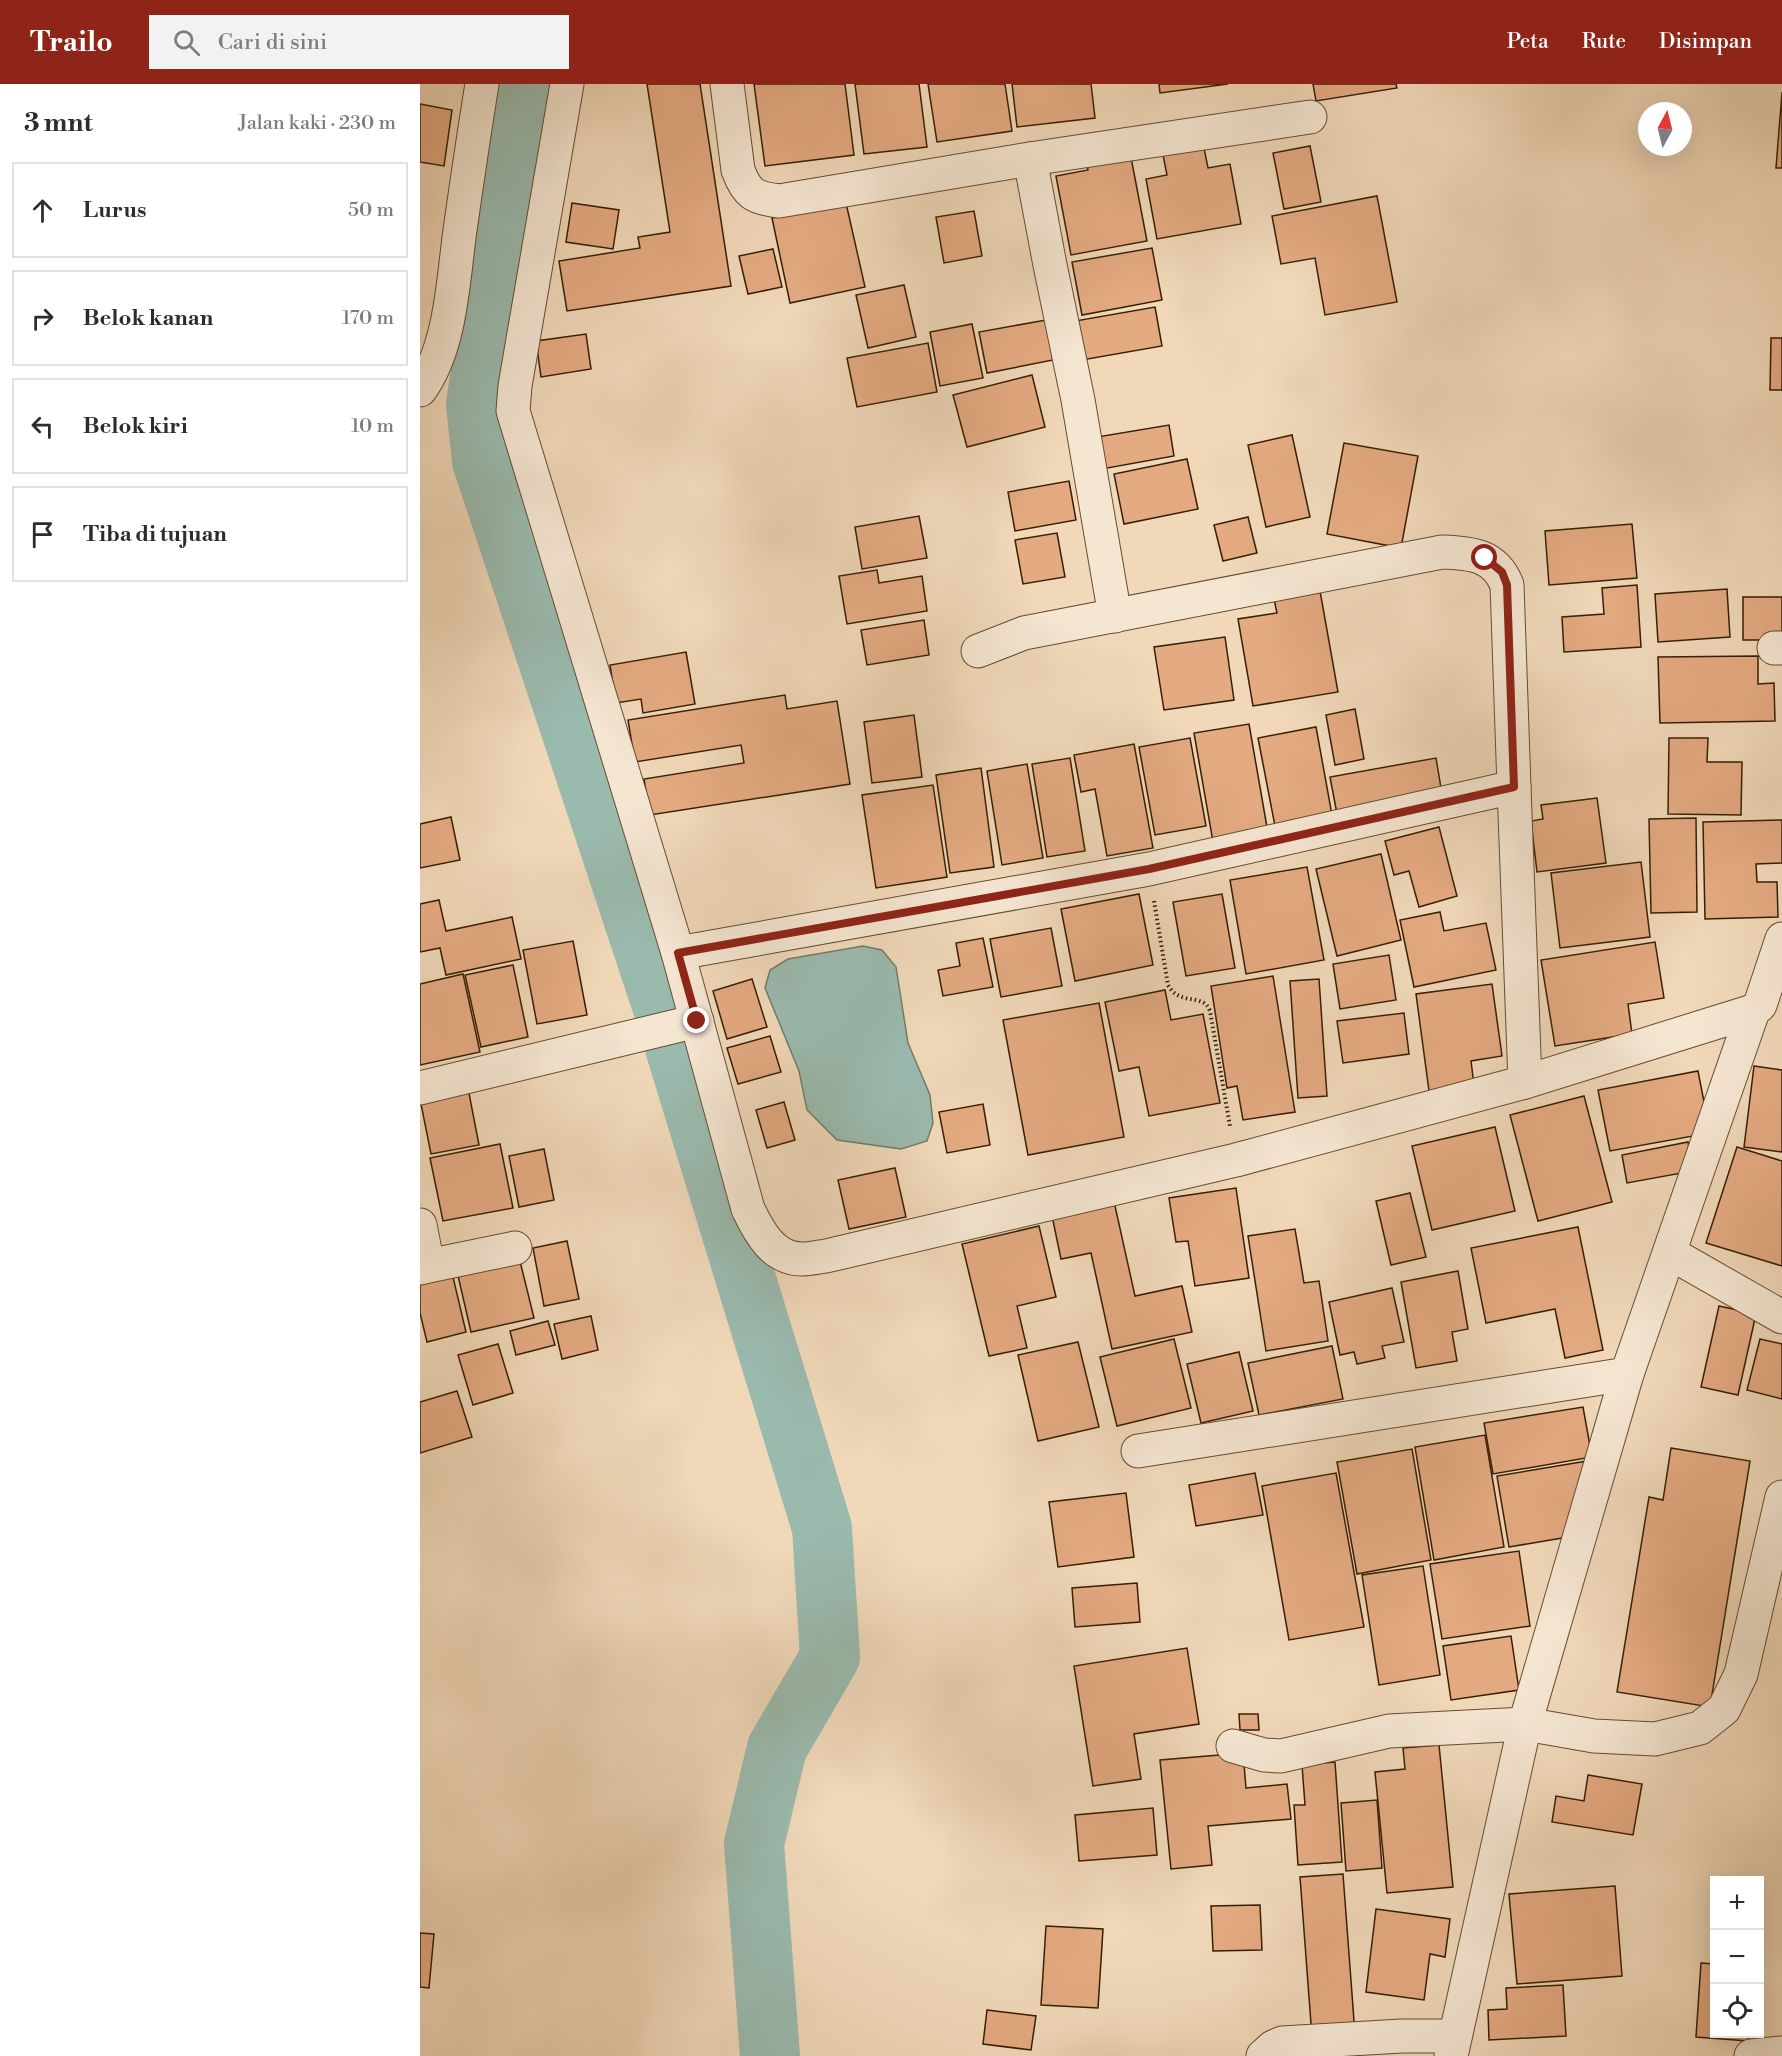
<!DOCTYPE html>
<html lang="id">
<head>
<meta charset="utf-8">
<style>
  :root { --surface:#fff; --page:#f2f2f3; --text:#2b2b33; --muted:#7c7c81; --line:#e1e1e2; --accent:#8f2418 }
  body { margin:0; font-family:"Libre Bodoni",serif; background:var(--page); color:var(--text) }
  .controls { position:absolute; right:18px; bottom:18px; display:grid; overflow:hidden; border-radius:0px; box-shadow:0 6px 24px #0002 }
  .controls button { width:54px; height:54px; display:grid; place-items:center; padding:0; border:0; border-bottom:2px solid var(--line); background:var(--surface); color:var(--text); font:30px sans-serif }
  .compass { position:absolute; left:1218px; top:18px; width:54px; height:54px; border-radius:50%; background:var(--surface); box-shadow:0 6px 24px #0002; rotate:7deg }
  .stop { position:absolute; width:18px; height:18px; margin:-14px; border:4px solid #8f2418; border-radius:50%; background:#fff }
  .stop.end { background:#8f2418; border-color:#fff; box-shadow:0 2px 6px #0008 }
  .list { margin:0; padding:0; list-style:none }
  h2 { display:flex; justify-content:space-between; align-items:center; height:78px; margin:0; padding:0 24px; font-size:26px }
  h2 small { font-size:20px; font-weight:400; color:var(--muted) }
  .list li { display:grid; grid-template-columns:39px 1fr auto; gap:18px; align-items:center; box-sizing:border-box; height:96px; margin:0 12px 12px; padding:0 12px; border:2px solid var(--line); border-radius:0px }
  .list b { display:block; font-size:22px; white-space:nowrap }
  .list em { font-size:20px; font-style:normal; color:var(--muted) }
  .icon { flex:none; width:33px; height:33px; fill:none; stroke:currentColor; stroke-width:2; stroke-linecap:round; stroke-linejoin:round }
  .map { position:relative; flex:none; width:1362px; height:1972px; overflow:hidden }
  header { display:flex; align-items:center; gap:36px; box-sizing:border-box; height:84px; padding:0 30px; background:var(--accent); color:#fff }
  header strong { font-size:28px }
  nav { display:flex; gap:33px; margin-inline-start:auto; font-size:21px }
  .search { width:420px; height:54px; background:var(--page); display:flex; align-items:center; gap:15px; box-sizing:border-box; padding:0 21px; border-radius:0px; color:var(--muted); font-size:22px }
  main { display:flex }
  aside { flex:1; background:var(--surface) }
  .map>svg:first-child { display:block }
</style>
</head>
<body>
<header>
<strong>Trailo</strong>
<div class="search"><svg class="icon" aria-label="search" viewBox="0 0 24 24"><circle cx="10" cy="10" r="6"/><path d="M15 15l6 6"/></svg>Cari di sini</div>
<nav><a>Peta</a><a>Rute</a><a>Disimpan</a></nav>
</header>
<main>
<aside>
<h2>3 mnt<small>Jalan kaki · 230 m</small></h2>
<ul class="list">
<li><svg class="icon" aria-label="ahead" viewBox="0 0 24 24"><path d="M12 20V5M6 11l6-6 6 6"/></svg><div><b>Lurus</b></div><em>50 m</em></li>
<li><svg class="icon" aria-label="right" viewBox="0 0 24 24"><path d="M7 20v-9h11M14 6l5 5-5 5"/></svg><div><b>Belok kanan</b></div><em>170 m</em></li>
<li><svg class="icon" aria-label="left" viewBox="0 0 24 24"><path d="M17 20v-9H6M10 6l-5 5 5 5"/></svg><div><b>Belok kiri</b></div><em>10 m</em></li>
<li><svg class="icon" aria-label="arrive" viewBox="0 0 24 24"><path d="M6 21V4h12l-3 4 3 4H6"/></svg><div><b>Tiba di tujuan</b></div></li>
</ul>
</aside>
<div class="map">
<svg width="1362" height="1972" viewBox="0 0 1362 1972">
  <rect width="100%" height="100%" fill="#f0d8b9"/>
  <filter id="stains"><feTurbulence type="fractalNoise" baseFrequency=".00333" numOctaves="4"/><feColorMatrix values="0 0 0 0 .2 0 0 0 0 .09 0 0 0 0 .02 0 0 0 .5 -.17"/></filter>
  <radialGradient id="worn" r=".72"><stop offset=".6" stop-color="#630" stop-opacity="0"/><stop offset="1" stop-color="#630" stop-opacity=".3"/></radialGradient>
  <path fill="#9abaae" stroke="#737c6a" stroke-width="1.5" d="M443,862L462,866L476,883L488,959L510,1011L513,1039L507,1057L481,1065L417,1056L387,1026L379,987L345,904L350,886L368,875Z"/>
  <g fill="none" stroke-linecap="round" stroke-linejoin="round">
    <path stroke="#9abaae" stroke-width="60" d="M106,0L56,320L62,377L242,921L402,1444L410,1573L357,1664L334,1760L350,1972"/>
  </g>
  <g fill="#e4aa82" stroke="#381e03" stroke-width="1.5">
    <path d="M227,0H280L311,202L147,227L139,177L220,164L218,153L250,148Z"/>
    <path d="M334,0H425L434,71L345,82Z"/>
    <path d="M435,0H499L507,63L444,70Z"/>
    <path d="M508,0H585L592,47L517,58Z"/>
    <path d="M592,0H671L675,34L597,43Z"/>
    <path d="M739,0H808L740,9Z"/>
    <path d="M893,0H976L977,4L896,17Z"/>
    <path d="M1362,8V84H1356Z"/>
    <path d="M0,20L32,26L24,82L0,78Z"/>
    <path d="M890,62L901,118L864,125L853,69Z"/>
    <path d="M709,63L727,157L651,171L636,92L668,86L665,72Z"/>
    <path d="M784,64L788,84L810,80L821,140L737,155L726,95L747,91L743,71Z"/>
    <path d="M957,112L977,218L905,231L895,174L861,180L852,132Z"/>
    <path d="M152,119L199,126L193,165L146,158Z"/>
    <path d="M426,119L445,203L370,219L352,134Z"/>
    <path d="M554,127L562,172L524,179L516,133Z"/>
    <path d="M732,164L742,216L662,231L652,178Z"/>
    <path d="M353,165L362,203L328,210L319,172Z"/>
    <path d="M484,201L496,253L448,264L436,211Z"/>
    <path d="M735,223L742,262L662,276L655,237Z"/>
    <path d="M626,236L633,276L567,289L559,248Z"/>
    <path d="M552,240L563,294L520,302L510,248Z"/>
    <path d="M166,250L171,285L121,293L116,257Z"/>
    <path d="M1351,254H1362V306H1350Z"/>
    <path d="M508,259L517,308L437,323L427,274Z"/>
    <path d="M612,291L625,343L547,363L533,311Z"/>
    <path d="M749,341L754,372L682,385L677,353Z"/>
    <path d="M872,351L890,433L846,443L828,361Z"/>
    <path d="M924,359L998,372L981,464L907,450Z"/>
    <path d="M767,375L778,425L704,440L694,390Z"/>
    <path d="M649,397L656,436L595,447L588,408Z"/>
    <path d="M499,432L507,474L442,485L435,443Z"/>
    <path d="M828,433L837,469L803,477L794,441Z"/>
    <path d="M1212,440L1217,494L1129,501L1125,447Z"/>
    <path d="M637,449L645,493L603,500L595,456Z"/>
    <path d="M457,486L459,499L502,492L507,527L427,540L419,492Z"/>
    <path d="M1217,501L1221,563L1144,568L1142,533L1184,530L1182,504Z"/>
    <path d="M1307,505L1310,553L1238,558L1235,510Z"/>
    <path d="M900,507L918,608L833,622L818,535L857,529L854,515Z"/>
    <rect x="1323" y="513" width="39" height="43"/>
    <path d="M504,536L509,571L447,581L441,546Z"/>
    <path d="M805,553L814,616L744,626L734,563Z"/>
    <path d="M266,568L275,620L223,629L221,615L196,619L190,581Z"/>
    <path d="M1338,572V600L1354,599L1355,637L1240,639L1238,573Z"/>
    <path d="M365,611L367,625L417,617L430,700L230,731L224,695L324,679L321,661L215,678L208,636Z"/>
    <path d="M935,625L944,675L915,681L906,631Z"/>
    <path d="M494,631L502,693L452,699L444,638Z"/>
    <path d="M829,640L848,749L793,758L774,649Z"/>
    <path d="M896,643L912,731L855,742L838,654Z"/>
    <path d="M770,654L786,742L735,751L719,663Z"/>
    <path d="M1249,654H1288L1287,678H1322L1321,731L1248,730Z"/>
    <path d="M714,660L733,764L687,772L675,705L661,708L654,671Z"/>
    <path d="M650,674L665,767L627,773L612,680Z"/>
    <path d="M1016,674L1022,710L917,730L910,693Z"/>
    <path d="M607,680L623,774L582,781L567,687Z"/>
    <path d="M561,684L574,783L530,789L516,691Z"/>
    <path d="M513,701L527,793L456,804L442,711Z"/>
    <path d="M1177,714L1186,779L1117,788L1111,737L1123,735L1121,721Z"/>
    <path d="M31,733L40,776L0,784V740Z"/>
    <path d="M1276,734L1277,828L1231,829L1229,735Z"/>
    <path d="M1362,736V779L1336,780L1337,798H1357L1358,833L1285,835L1283,738Z"/>
    <path d="M1019,743L1037,812L999,823L989,787L974,791L965,757Z"/>
    <path d="M961,770L981,856L917,872L896,785Z"/>
    <path d="M1221,778L1230,853L1140,864L1131,789Z"/>
    <path d="M887,783L904,876L826,890L810,796Z"/>
    <path d="M719,810L733,881L655,897L641,825Z"/>
    <path d="M802,810L815,884L766,892L753,818Z"/>
    <path d="M19,816L26,847L92,833L101,875L26,891L20,864L0,868V820Z"/>
    <path d="M1020,828L1024,847L1066,839L1076,886L994,903L980,836Z"/>
    <path d="M631,844L642,902L581,913L570,855Z"/>
    <path d="M563,854L573,903L523,912L518,886L540,882L536,859Z"/>
    <path d="M153,857L167,931L117,940L103,866Z"/>
    <path d="M1235,858L1244,914L1208,920L1212,950L1135,962L1121,876Z"/>
    <path d="M969,871L976,916L920,925L913,880Z"/>
    <path d="M93,881L108,953L61,963L45,891Z"/>
    <path d="M43,890L60,968L0,981V900Z"/>
    <path d="M853,892L875,1028L823,1036L817,1002L807,1004L791,902Z"/>
    <path d="M332,895L347,943L307,955L293,907Z"/>
    <path d="M899,895L907,1012L878,1014L870,897Z"/>
    <path d="M1072,900L1082,972L1051,977L1054,1001L1009,1007L996,910Z"/>
    <path d="M745,906L751,936L783,930L800,1019L729,1032L719,983L699,987L685,918Z"/>
    <path d="M679,919L704,1053L608,1071L583,936Z"/>
    <path d="M984,929L989,970L923,979L917,937Z"/>
    <path d="M350,952L361,988L318,1000L307,964Z"/>
    <path d="M1334,982L1362,986V1068L1324,1063Z"/>
    <path d="M1278,987L1290,1049L1190,1067L1178,1006Z"/>
    <path d="M48,1004L59,1061L11,1070L0,1015Z"/>
    <path d="M1164,1012L1192,1118L1118,1137L1090,1031Z"/>
    <path d="M364,1018L375,1056L347,1064L336,1026Z"/>
    <path d="M563,1020L570,1061L527,1069L519,1028Z"/>
    <path d="M1075,1043L1095,1127L1012,1146L992,1062Z"/>
    <path d="M1268,1058L1273,1087L1207,1099L1202,1071Z"/>
    <path d="M80,1060L93,1124L23,1137L10,1074Z"/>
    <path d="M1317,1063L1362,1077V1182L1286,1159Z"/>
    <path d="M124,1065L134,1116L99,1123L89,1072Z"/>
    <path d="M475,1084L486,1133L429,1145L418,1096Z"/>
    <path d="M816,1104L829,1194L775,1202L768,1157L756,1158L749,1114Z"/>
    <path d="M990,1109L1006,1173L971,1181L956,1117Z"/>
    <path d="M693,1113L715,1212L762,1202L772,1248L692,1265L671,1169L641,1175L631,1127Z"/>
    <path d="M619,1142L636,1213L597,1222L607,1264L569,1272L542,1160Z"/>
    <path d="M1158,1143L1183,1266L1145,1274L1135,1225L1066,1239L1051,1164Z"/>
    <path d="M875,1145L884,1199L899,1197L908,1257L846,1267L828,1152Z"/>
    <path d="M147,1157L159,1215L124,1222L113,1164Z"/>
    <path d="M98,1169L114,1234L51,1248L36,1183Z"/>
    <path d="M1038,1187L1048,1245L1032,1248L1037,1277L996,1284L981,1198Z"/>
    <path d="M32,1189L46,1248L7,1258L0,1229V1196Z"/>
    <path d="M972,1204L984,1258L962,1262L965,1274L937,1280L934,1268L920,1271L909,1218Z"/>
    <path d="M1299,1222L1336,1230L1318,1311L1281,1303Z"/>
    <path d="M171,1232L178,1266L142,1275L134,1240Z"/>
    <path d="M128,1237L135,1261L96,1271L90,1247Z"/>
    <path d="M754,1255L771,1324L697,1342L680,1273Z"/>
    <path d="M1340,1255L1362,1260V1315L1327,1306Z"/>
    <path d="M658,1258L679,1343L618,1357L598,1271Z"/>
    <path d="M78,1260L93,1309L53,1321L38,1271Z"/>
    <path d="M912,1262L923,1315L839,1331L828,1279Z"/>
    <path d="M819,1268L833,1327L781,1339L767,1280Z"/>
    <path d="M37,1307L52,1353L0,1369V1318Z"/>
    <path d="M1163,1323L1172,1373L1073,1390L1064,1339Z"/>
    <path d="M1065,1351L1084,1463L1014,1476L995,1363Z"/>
    <path d="M1251,1364L1330,1377L1290,1623L1197,1608L1229,1413L1243,1416Z"/>
    <path d="M992,1365L1011,1476L937,1490L917,1378Z"/>
    <path d="M1173,1376L1148,1453L1089,1463L1077,1392Z"/>
    <path d="M835,1389L843,1431L776,1442L769,1401Z"/>
    <path d="M916,1389L944,1543L869,1556L842,1402Z"/>
    <path d="M706,1409L714,1473L638,1483L629,1418Z"/>
    <path d="M1099,1467L1110,1542L1022,1555L1010,1480Z"/>
    <path d="M1003,1482L1020,1591L959,1601L942,1491Z"/>
    <path d="M717,1499L720,1538L655,1543L652,1504Z"/>
    <path d="M1091,1552L1099,1606L1031,1616L1023,1562Z"/>
    <path d="M767,1564L779,1640L714,1650L721,1695L673,1702L654,1582Z"/>
    <path d="M819,1630H838L839,1646H820Z"/>
    <path d="M1019,1661L1033,1803L967,1809L955,1688L985,1685L983,1664Z"/>
    <path d="M823,1669L826,1704L867,1700L871,1735L788,1742L792,1781L751,1785L740,1676Z"/>
    <path d="M915,1678L922,1778L878,1781L874,1721H885L882,1681Z"/>
    <path d="M1168,1691L1222,1700L1213,1751L1132,1738L1136,1712L1164,1717Z"/>
    <path d="M957,1716L962,1784L926,1787L921,1719Z"/>
    <path d="M733,1724L737,1771L659,1777L655,1731Z"/>
    <path d="M923,1790L935,1950L892,1953L880,1793Z"/>
    <path d="M1195,1802L1202,1892L1097,1900L1089,1810Z"/>
    <path d="M840,1821L842,1866L793,1867L791,1822Z"/>
    <path d="M956,1825L1030,1835L1025,1873L1010,1870L1004,1916L946,1908Z"/>
    <path d="M626,1842L683,1845L678,1924L621,1921Z"/>
    <path d="M0,1849L14,1850L9,1904L0,1903Z"/>
    <path d="M1281,1879L1294,1880V1950H1329L1328,1957L1276,1953Z"/>
    <path d="M1143,1901L1146,1952L1069,1956L1068,1926L1087,1925L1086,1904Z"/>
    <path d="M567,1926L616,1932L611,1966L563,1960Z"/>
  </g>
  <g fill="none" stroke-linecap="round" stroke-linejoin="round">
    <defs>
      <g id="minor">
        <path d="M147,0L95,302L93,327L258,869L328,1125C339,1148 353,1175 382,1175C389,1175 398,1173 406,1172L816,1076L1105,998L1333,927"/>
        <path d="M307,0L318,86C327,110 334,114 359,117L610,75L890,33"/>
        <path d="M610,75L630,181L658,316L695,532"/>
        <path d="M0,306C31,264 33,197 40,146C47,97 54,49 62,0"/>
        <path d="M1354,564H1362"/>
        <path d="M558,567L604,549L1022,468C1052,469 1075,471 1087,501L1094,703"/>
        <path d="M258,869L729,785L1094,703L1105,998"/>
        <path d="M0,1004L277,937"/>
        <path d="M0,1141L8,1182L0,1184"/>
        <path d="M1250,1169L1362,1233"/>
        <path d="M8,1182L95,1164"/>
        <path d="M718,1367L1207,1290"/>
        <path d="M813,1662L844,1671L861,1672L969,1647L1105,1640L1174,1652L1235,1655L1280,1644L1304,1625L1321,1590L1362,1413"/>
        <path d="M843,1972L853,1963L862,1959L982,1952H1035"/>
        <path d="M1031,1972L1105,1640L1207,1290L1333,927L1340,921L1362,855"/>
        <path d="M1331,1972L1362,1969"/>
      </g>
    </defs>
    <use href="#minor" stroke="#664c30" stroke-width="35"/>
    <path stroke="#381e03" stroke-width="4" stroke-dasharray="1.5 3" stroke-linecap="butt" d="M734,817L748,901C760,923 783,908 790,927L810,1042"/>
    <use href="#minor" stroke="#f5e6d2" stroke-width="33"/>
  </g>
  <g fill="none" stroke-linecap="round" stroke-linejoin="round">
    <path stroke="#8f2418" stroke-width="8" d="M277,937L258,869L729,785L1094,703L1087,501L1082,488L1065,474"/>
  </g>
  <rect width="100%" height="100%" filter="url(#stains)"/>
  <rect width="100%" height="100%" fill="url(#worn)"/>
</svg>
<div class="controls">
<button>+</button>
<button>−</button>
<button><svg class="icon" aria-label="locate" viewBox="0 0 24 24"><circle cx="12" cy="12" r="6"/><path d="M12 2v4M12 18v4M2 12h4M18 12h4"/></svg></button>
</div>
<svg class="compass" viewBox="-18 -18 36 36"><path d="M0-13l5 13h-10z" fill="#e53935"/><path d="M0 13l5-13h-10z" fill="#7c7c81"/></svg>
<div class="stop" style="left:1065px;top:474px"></div>
<div class="stop end" style="left:277px;top:937px"></div>
</div>
</main>
</body>
</html>
